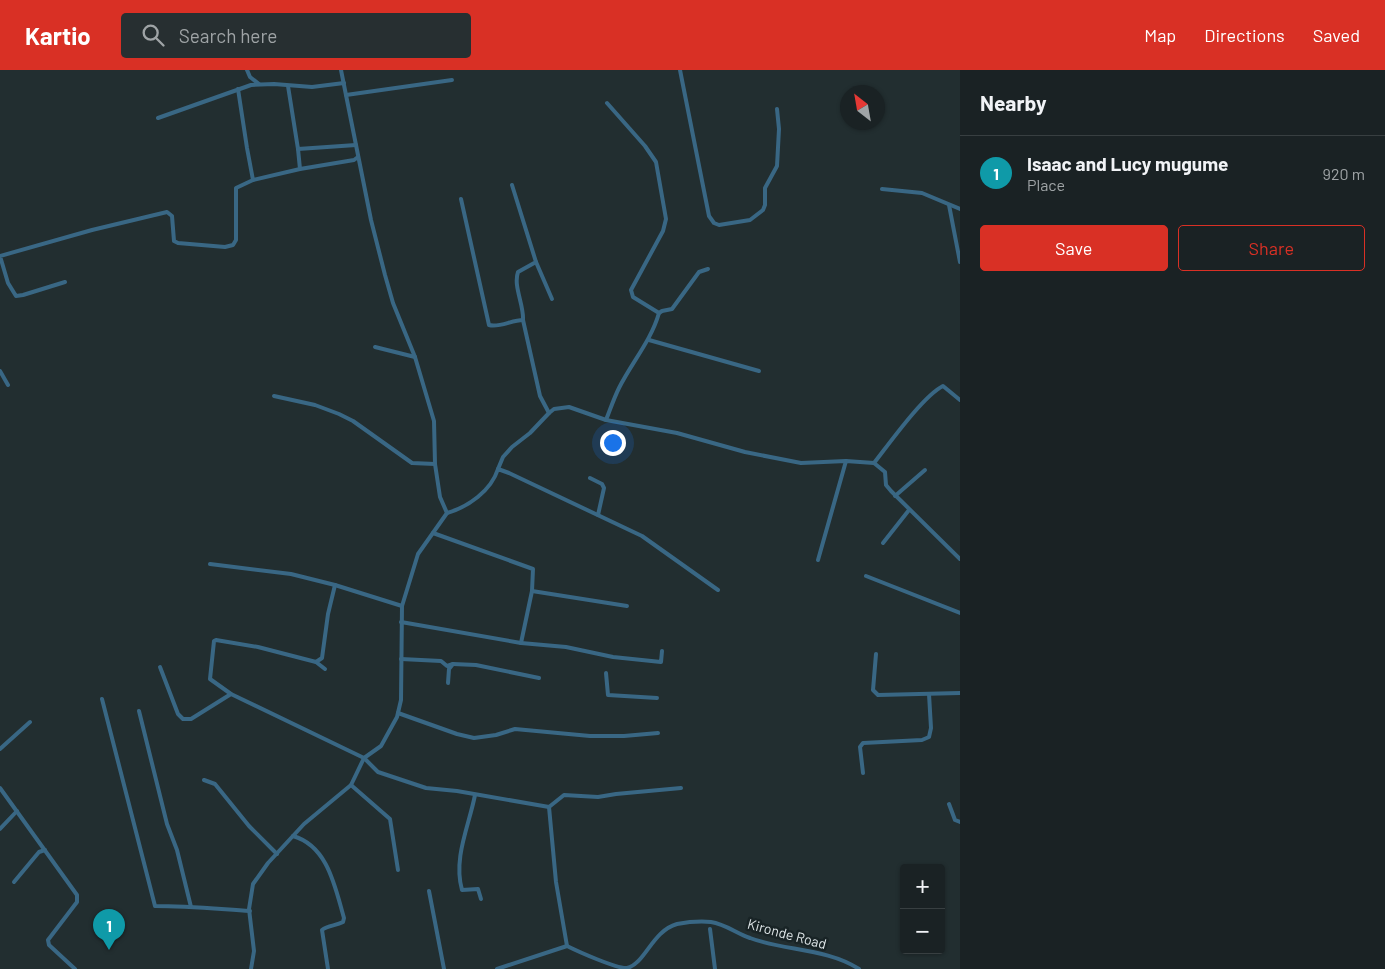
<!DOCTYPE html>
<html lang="en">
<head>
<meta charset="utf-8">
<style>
  :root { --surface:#1a2224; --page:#272f31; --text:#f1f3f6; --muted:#9fa4a6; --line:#383f41; --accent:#d93025 }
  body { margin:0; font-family:Barlow,sans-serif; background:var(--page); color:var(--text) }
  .controls { position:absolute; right:15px; bottom:15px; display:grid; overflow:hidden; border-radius:5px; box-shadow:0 1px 4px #0004 }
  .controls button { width:45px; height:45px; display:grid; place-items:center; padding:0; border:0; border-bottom:1px solid var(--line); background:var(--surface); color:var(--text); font:25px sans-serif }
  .compass { position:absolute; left:840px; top:15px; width:45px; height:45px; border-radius:50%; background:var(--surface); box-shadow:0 1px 4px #0004; rotate:329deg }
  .you { position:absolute; left:612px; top:372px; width:18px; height:18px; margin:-12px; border:4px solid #fff; border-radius:50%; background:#1a73e8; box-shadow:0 0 0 8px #1a73e833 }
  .badge { display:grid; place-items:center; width:32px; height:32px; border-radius:50%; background:var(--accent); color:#fff; font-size:16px; font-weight:700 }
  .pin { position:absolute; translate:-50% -41px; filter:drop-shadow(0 1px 2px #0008) }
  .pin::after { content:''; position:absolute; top:26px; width:18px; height:15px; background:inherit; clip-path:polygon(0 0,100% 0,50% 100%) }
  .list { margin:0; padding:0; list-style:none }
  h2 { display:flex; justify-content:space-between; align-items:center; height:65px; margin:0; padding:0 20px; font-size:21px }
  h2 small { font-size:16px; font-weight:400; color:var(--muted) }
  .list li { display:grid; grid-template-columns:32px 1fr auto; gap:15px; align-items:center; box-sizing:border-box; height:75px; padding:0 20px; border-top:1px solid var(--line) }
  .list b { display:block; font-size:19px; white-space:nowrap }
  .list p { margin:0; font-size:16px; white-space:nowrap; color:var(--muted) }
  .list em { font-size:16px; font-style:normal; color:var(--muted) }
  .actions { display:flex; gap:10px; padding:15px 20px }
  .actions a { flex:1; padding:11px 0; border:1px solid var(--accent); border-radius:5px; text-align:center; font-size:18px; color:var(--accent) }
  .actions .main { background:var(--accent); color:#fff }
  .icon { flex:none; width:28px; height:28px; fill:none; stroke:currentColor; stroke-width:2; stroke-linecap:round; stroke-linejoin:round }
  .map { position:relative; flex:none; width:960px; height:899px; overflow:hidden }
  header { display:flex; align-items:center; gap:30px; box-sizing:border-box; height:70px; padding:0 25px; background:var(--accent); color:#fff }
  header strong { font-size:24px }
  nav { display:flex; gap:28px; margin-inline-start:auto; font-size:18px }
  .search { width:350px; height:45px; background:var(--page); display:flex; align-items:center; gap:12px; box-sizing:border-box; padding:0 18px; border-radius:5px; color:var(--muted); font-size:19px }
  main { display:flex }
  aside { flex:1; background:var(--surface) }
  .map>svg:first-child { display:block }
</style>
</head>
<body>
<header>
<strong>Kartio</strong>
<div class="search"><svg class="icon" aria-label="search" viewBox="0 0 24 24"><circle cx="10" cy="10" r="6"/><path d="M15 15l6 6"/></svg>Search here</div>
<nav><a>Map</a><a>Directions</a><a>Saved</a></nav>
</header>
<main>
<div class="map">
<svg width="960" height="899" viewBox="0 0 960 899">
  <rect width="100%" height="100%" fill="#222e30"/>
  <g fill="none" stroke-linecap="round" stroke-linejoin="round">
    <g stroke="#396784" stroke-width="4">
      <path d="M247,0L250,7L259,14"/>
      <path d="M341,0L371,150L385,205L393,233L415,287L434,351L435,394L440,427L447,443"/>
      <path d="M680,0L709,146L714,153L719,155L750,150L763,140L765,135V118L777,96L779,59L777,39"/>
      <path d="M288,16L298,79L356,75"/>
      <path d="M346,25L452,10"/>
      <path d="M158,48L251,15L274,14L312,17L344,13"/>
      <path d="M298,79L300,99"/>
      <path d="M253,110L300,99L354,90L358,87"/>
      <path d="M512,115L536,192L518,202C513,216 524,235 523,250L540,326L549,343"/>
      <path d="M882,119L922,123L960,139"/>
      <path d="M461,129L489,255C499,258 512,250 523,250"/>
      <path d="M949,135L960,192"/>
      <path d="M536,192L552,229"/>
      <path d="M65,212L23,225L16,226L8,213L0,186L92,160L167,142L172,146L174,171L178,173L225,177L233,175L236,170V118L253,110L247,78L238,19"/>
      <path d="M659,243L662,241L672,239L699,202L708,199"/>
      <path d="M649,270L759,301"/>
      <path d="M375,277L415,287"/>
      <path d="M0,301L8,315"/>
      <path d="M274,326L315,335L339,344L353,351L412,393L435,394"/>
      <path d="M606,350C610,340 614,328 619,318C632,292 651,271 659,243L633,227L631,220L663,161L666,149L656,92L645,76L607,33"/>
      <path d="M874,393C889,374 923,326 943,316L960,330"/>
      <path d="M498,399L503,387L512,377L530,363L549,343L554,339L569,337L606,350L677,363L745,382L801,393L846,391L874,393L885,402L886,415L891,421L960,489"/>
      <path d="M590,408L602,414L604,418L598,445"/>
      <path d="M895,426L925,400"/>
      <path d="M433,463L533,499L532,521L521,573"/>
      <path d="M883,473L909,440"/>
      <path d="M818,490L846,391"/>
      <path d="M210,494L291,504L335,515L402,536"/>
      <path d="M866,506L960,543"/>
      <path d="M335,515L328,544L322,588L316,592L258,577L216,570L214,571L210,609L231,624L364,688L378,702L426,718L457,721L549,737L564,725L598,727L616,724L681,718"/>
      <path d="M532,521L627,536"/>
      <path d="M401,552L521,573L566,577L613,587L661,592L662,581"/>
      <path d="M876,584L873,620L878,625L960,623"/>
      <path d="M401,589L441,591L447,596L453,594L449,599L448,613"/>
      <path d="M316,592L325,599"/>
      <path d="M453,594L476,595L539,608"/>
      <path d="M160,597L178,644L183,649H191L231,624"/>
      <path d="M606,603L608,625L657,628"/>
      <path d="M102,629L155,836C187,836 218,839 250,841"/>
      <path d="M139,641L167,754L177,780L191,837"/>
      <path d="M398,643L457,664L474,668L496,665L515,659L590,666H624L658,663"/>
      <path d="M0,679L30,652"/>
      <path d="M863,703L860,677L863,673L922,670L929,667L931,658L929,624"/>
      <path d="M204,710L215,714L249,756L277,784"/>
      <path d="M351,715L390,749L398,800"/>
      <path d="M0,718L77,825V832L48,870L49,875L75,899"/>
      <path d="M475,725C469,756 453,788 462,820L478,819L481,829"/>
      <path d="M949,734L955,750L960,752"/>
      <path d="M549,737L556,812L567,876"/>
      <path d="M0,759L17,741"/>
      <path d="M293,766C328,776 335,817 344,848L343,852C336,856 328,855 322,860L328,899"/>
      <path d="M14,812L39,782L45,780"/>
      <path d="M429,821L444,899"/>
      <path d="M710,859L715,899"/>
      <path d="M251,899L254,881L249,839L253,814L268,793L304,754L351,715L364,688L381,676L397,647L401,630L402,536L418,484L447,443C468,437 491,421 498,399L509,403L642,466L718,520"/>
      <path d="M497,899L567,876C577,881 617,899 627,898C645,894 652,861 677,854C688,852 700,851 711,852C725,854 736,863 750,868C784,881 827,878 859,899"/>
    </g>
  </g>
  <g text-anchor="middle" stroke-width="5" stroke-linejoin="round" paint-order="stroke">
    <g font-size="14" fill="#e0e7e9" stroke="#192426">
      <text transform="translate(787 864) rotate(15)" y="5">Kironde Road</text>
    </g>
  </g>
</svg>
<div class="controls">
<button>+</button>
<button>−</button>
</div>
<svg class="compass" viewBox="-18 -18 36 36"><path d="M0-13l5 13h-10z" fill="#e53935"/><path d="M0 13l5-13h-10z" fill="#9fa4a6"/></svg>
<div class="you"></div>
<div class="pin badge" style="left:109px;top:880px;background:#0f9aa8">1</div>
</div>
<aside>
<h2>Nearby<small></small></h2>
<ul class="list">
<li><span class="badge" style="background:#0f9aa8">1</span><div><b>Isaac and Lucy mugume</b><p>Place</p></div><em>920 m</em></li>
</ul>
<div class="actions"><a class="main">Save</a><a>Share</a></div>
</aside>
</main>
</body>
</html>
